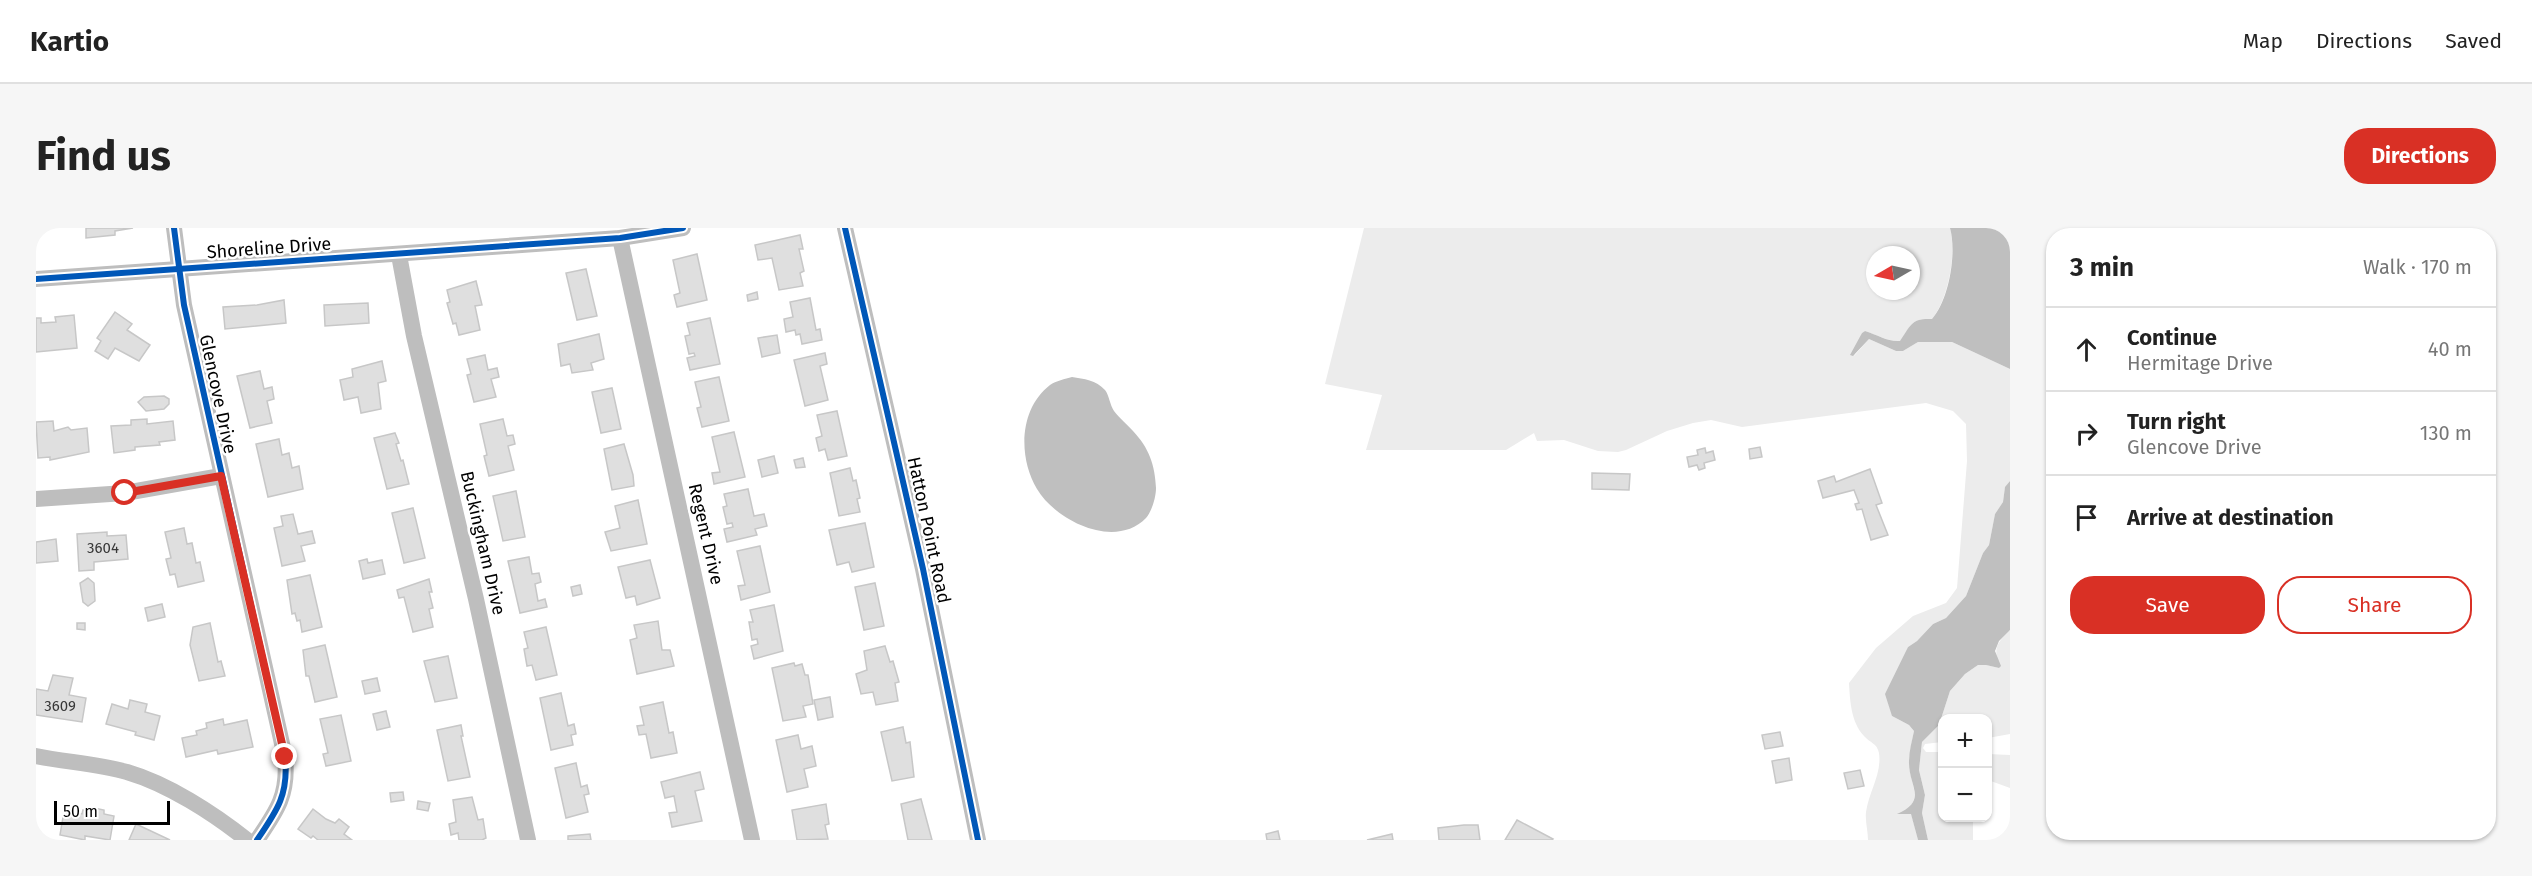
<!DOCTYPE html>
<html lang="en">
<head>
<meta charset="utf-8">
<style>
  :root { --surface:#fff; --page:#f6f6f6; --text:#222; --muted:#767676; --line:#e0e0e0; --accent:#d93025 }
  body { margin:0; font-family:"Fira Sans",sans-serif; background:var(--page); color:var(--text) }
  .controls { position:absolute; right:18px; bottom:18px; display:grid; overflow:hidden; border-radius:12px; box-shadow:0 2px 4px #0004 }
  .controls button { width:54px; height:54px; display:grid; place-items:center; padding:0; border:0; border-bottom:2px solid var(--line); background:var(--surface); color:var(--text); font:30px sans-serif }
  .compass { position:absolute; left:1830px; top:18px; width:54px; height:54px; border-radius:50%; background:var(--surface); box-shadow:0 2px 4px #0004; rotate:261deg }
  .scale { position:absolute; left:18px; bottom:15px; width:116px; box-sizing:border-box; padding-left:6px; border:3px solid #000; border-top:0; font-size:16px; line-height:21px; white-space:nowrap; color:#000; -webkit-text-stroke:4px #fff; paint-order:stroke }
  .stop { position:absolute; width:18px; height:18px; margin:-14px; border:4px solid #d93025; border-radius:50%; background:#fff }
  .stop.end { background:#d93025; border-color:#fff; box-shadow:0 2px 6px #0008 }
  .list { margin:0; padding:0; list-style:none }
  h2 { display:flex; justify-content:space-between; align-items:center; height:78px; margin:0; padding:0 24px; font-size:26px }
  h2 small { font-size:20px; font-weight:400; color:var(--muted) }
  .list li { display:grid; grid-template-columns:39px 1fr auto; gap:18px; align-items:center; box-sizing:border-box; height:84px; padding:0 24px; border-top:2px solid var(--line) }
  .list b { display:block; font-size:22px; white-space:nowrap }
  .list p { margin:0; font-size:20px; white-space:nowrap; color:var(--muted) }
  .list em { font-size:20px; font-style:normal; color:var(--muted) }
  .actions { display:flex; gap:12px; padding:18px 24px }
  .actions a { flex:1; padding:14px 0; border:2px solid var(--accent); border-radius:24px; text-align:center; font-size:21px; color:var(--accent) }
  .actions .main { background:var(--accent); color:#fff }
  .icon { flex:none; width:33px; height:33px; fill:none; stroke:currentColor; stroke-width:2; stroke-linecap:round; stroke-linejoin:round }
  .map { position:relative; flex:none; width:1974px; height:612px; overflow:hidden; border-radius:24px }
  header { display:flex; align-items:center; gap:36px; box-sizing:border-box; height:84px; padding:0 30px; background:var(--surface); border-bottom:2px solid var(--line) }
  header strong { font-size:28px }
  nav { display:flex; gap:33px; margin-inline-start:auto; font-size:21px }
  .intro { display:flex; align-items:center; justify-content:space-between; box-sizing:border-box; height:144px; padding:0 36px }
  h1 { margin:0; font-size:42px }
  .button { padding:15px 27px; border-radius:24px; background:var(--accent); color:#fff; font-size:21px; font-weight:700 }
  main { display:flex; gap:36px; padding:0 36px }
  aside { flex:1; background:var(--surface); border-radius:24px; box-shadow:0 2px 4px #0004 }
  .map>svg:first-child { display:block }
</style>
</head>
<body>
<header>
<strong>Kartio</strong>
<nav><a>Map</a><a>Directions</a><a>Saved</a></nav>
</header>
<div class="intro"><h1>Find us</h1><a class="button">Directions</a></div>
<main>
<div class="map">
<svg width="1974" height="612" viewBox="0 0 1974 612">
  <rect width="100%" height="100%" fill="#fff"/>
  <g fill="#ececec" fill-rule="evenodd">
    <path d="M1328,0H1914C1921,25 1912,72 1896,91C1875,90 1875,97 1865,113C1852,114 1842,107 1829,103L1826,105L1818,128L1833,111L1860,123H1867L1882,114H1916L1974,141V253L1969,260L1967,274L1959,286L1953,317L1947,325L1930,368L1910,390L1897,396L1881,413L1872,419L1856,488L1873,497L1878,503C1876,513 1874,522 1873,532C1872,555 1891,572 1864,586L1875,585L1882,612H1832C1832,603 1829,593 1830,584C1833,563 1846,546 1843,525C1841,515 1834,515 1828,508C1815,494 1814,473 1813,455L1840,420L1877,388L1910,375L1921,360L1931,233L1930,196L1917,183L1890,175L1706,199L1675,192L1657,195L1631,203L1590,222L1582,224L1562,223L1528,212L1501,213L1498,205L1470,222H1330L1346,167L1289,156ZM1839,27H1875V63H1839Z"/>
    <path d="M1974,402V506L1952,510V490H1906V514L1889,516L1887,520L1890,524H1906V590H1937V612H1892L1886,585L1889,567L1883,542L1886,514L1903,497L1914,463L1929,446L1942,437H1950L1963,440C1958,420 1959,417 1974,402Z"/>
    <path d="M1952,526L1974,527V560L1952,552Z"/>
  </g>
  <g fill="#bfbfbf">
    <path d="M1914,0H1974V141L1916,114H1882L1867,123H1860L1833,111L1817,128L1814,127L1826,105L1829,103C1842,107 1852,114 1864,113C1875,97 1875,90 1896,91C1913,72 1921,25 1914,0Z"/>
    <path d="M1036,149C1048,151 1060,152 1069,162C1073,167 1074,177 1078,183C1083,190 1091,196 1097,203C1113,220 1119,237 1120,260C1120,269 1116,283 1110,290C1079,322 1020,293 1001,261C982,229 983,181 1014,157C1020,153 1029,151 1036,149Z"/>
    <path d="M1974,253V402L1963,413L1959,423L1965,438L1963,440L1950,437H1942L1929,446L1914,463L1903,497L1886,514L1883,542L1889,567L1886,585L1892,612H1882L1875,586H1861C1893,572 1872,558 1873,533C1873,523 1876,513 1878,503L1873,497L1856,488L1849,466L1872,419L1881,413L1897,396L1910,390L1930,368L1947,325L1953,317L1959,286L1967,274L1969,259Z"/>
  </g>
  <g fill="#dfdfdf" stroke="#c7c7c7" stroke-width="1.5">
    <path d="M50,0H97L79,3V7L50,10Z"/>
    <path d="M764,7L767,21H763L768,43L764,45L767,58L743,62L736,30L722,32L719,17Z"/>
    <path d="M661,26L671,72L641,79L638,67L644,65L637,32Z"/>
    <path d="M550,41L561,88L541,92L530,45Z"/>
    <path d="M440,53L446,77L439,78L444,102L423,107L420,95L417,96L411,75L414,74L411,62Z"/>
    <path d="M721,64L722,71L712,73L711,67Z"/>
    <path d="M774,70L780,102L784,101L786,112L766,116L764,106L760,107L759,102L750,104L748,91L757,89L754,74Z"/>
    <path d="M248,72L250,95L189,101L187,79L221,77Z"/>
    <path d="M332,75L333,95L289,98L288,77Z"/>
    <path d="M79,84L96,96L91,102L114,117L103,133L79,120L72,131L59,123L65,113L61,110Z"/>
    <path d="M38,87L41,120L0,124V90H5V95L20,94L19,89Z"/>
    <path d="M674,90L684,136L654,142L651,130L659,128L658,125L653,126L649,108L654,107L651,95Z"/>
    <path d="M563,106L568,131L555,135L557,142L536,145L534,136L525,138L522,116Z"/>
    <path d="M741,107L744,125L726,129L722,110Z"/>
    <path d="M789,125L791,136L784,138L792,172L769,178L758,132Z"/>
    <path d="M449,127L452,142L461,140L463,149L455,151L460,169L438,174L431,147L435,146L431,131Z"/>
    <path d="M346,133L350,153L342,155L345,181L325,185L322,169L308,172L304,152L317,149L316,141Z"/>
    <path d="M224,143L228,161L236,159L238,171L231,173L236,195L214,200L201,148Z"/>
    <path d="M683,149L693,193L666,199L661,180L665,179L659,154Z"/>
    <path d="M576,160L585,201L565,205L556,164Z"/>
    <path d="M128,168L133,171V176L128,181L110,183L102,174L108,169Z"/>
    <path d="M801,183L811,228L792,232L789,221L783,223L780,210L786,208L781,187Z"/>
    <path d="M111,191V196L137,193L139,212L123,214L124,217L99,219V222L78,225L75,198L95,197V192Z"/>
    <path d="M467,191L471,208L477,207L479,216L472,218L478,242L453,248L448,228L451,227L444,196Z"/>
    <path d="M17,193L18,203L32,199L35,202L51,200L53,224L14,232V229L2,230L0,194Z"/>
    <path d="M698,204L709,249L678,256L676,245L684,244L676,209Z"/>
    <path d="M359,205L363,215L360,216L365,233L367,232L373,256L351,261L338,210Z"/>
    <path d="M243,211L246,227L253,225L256,240L263,238L267,261L232,269L220,216Z"/>
    <path d="M588,216L597,247L598,258L576,262L568,221Z"/>
    <path d="M1724,219L1726,229L1714,231L1713,221Z"/>
    <path d="M1669,220L1670,225L1677,223L1679,232L1668,235L1669,240L1663,242L1661,237L1653,239L1651,229L1662,227L1661,222Z"/>
    <path d="M738,228L742,245L726,249L722,232Z"/>
    <path d="M767,230L769,239L760,240L758,232Z"/>
    <path d="M814,240L817,253L820,252L824,270L821,271L824,284L803,288L794,245Z"/>
    <path d="M1834,241L1846,275L1840,277L1852,307L1835,312L1826,281L1821,282L1819,276L1823,275L1818,262L1787,270L1782,253L1798,248L1800,254Z"/>
    <path d="M1556,245L1594,246L1593,262L1556,261Z"/>
    <path d="M712,261L718,288L728,286L731,298L719,301L721,307L691,314L688,301L697,299L696,295L691,296L687,279L691,278L688,266Z"/>
    <path d="M480,263L489,309L467,313L457,268Z"/>
    <path d="M602,272L611,316L575,323L569,304L584,300L579,278Z"/>
    <path d="M377,280L389,330L368,335L356,285Z"/>
    <path d="M257,286L262,306L276,303L279,315L265,318L269,333L246,338L238,300L247,298L245,288Z"/>
    <path d="M829,295L838,339L816,344L813,334L801,337L793,302Z"/>
    <path d="M148,300L151,316L156,315L160,335L164,334L168,353L142,359L139,346L134,347L130,331L135,330L129,304Z"/>
    <path d="M71,304V308L90,307L92,331L58,334V342L43,343L41,306Z"/>
    <path d="M20,311L22,333L0,335V314Z"/>
    <path d="M724,318L734,364L705,372L702,358L709,357L701,323Z"/>
    <path d="M493,329L496,346L503,345L505,354L499,356L502,373L509,371L511,379L484,385L472,333Z"/>
    <path d="M331,331L332,335L346,332L349,346L327,351L323,333Z"/>
    <path d="M614,332L624,370L601,377L599,368L590,370L582,339Z"/>
    <path d="M274,347L286,399L266,404L264,392L261,393L259,385L256,386L251,352Z"/>
    <path d="M52,350L58,355L59,373L52,378L47,374L44,355Z"/>
    <path d="M393,351L396,364H393L397,380L393,381L397,399L377,404L368,369L363,370L361,362Z"/>
    <path d="M839,355L848,398L828,402L819,359Z"/>
    <path d="M544,357L546,366L537,368L535,359Z"/>
    <path d="M126,376L129,389L112,393L109,380Z"/>
    <path d="M738,377L747,423L718,431L715,418L722,416L721,411L716,412L713,394H717L714,382Z"/>
    <path d="M622,393L626,422H634L638,438L601,446L594,412L601,410L598,397Z"/>
    <path d="M41,395H49V402L41,401Z"/>
    <path d="M174,395L182,434L185,433L189,448L163,453L154,417L157,399Z"/>
    <path d="M510,399L521,447L500,452L496,437L491,438L488,421L492,420L488,404Z"/>
    <path d="M289,417L301,469L279,474L273,448H270L267,422Z"/>
    <path d="M849,418L854,434L857,433L863,454L859,455L862,473L840,477L837,464L825,466L820,446L831,442L828,423Z"/>
    <path d="M412,428L421,470L399,474L388,433Z"/>
    <path d="M758,435L759,438L766,436L769,447H772L777,476L767,478L770,489L747,493L736,440Z"/>
    <path d="M17,447L37,450L33,467L50,470L46,494L0,487V461L12,463Z"/>
    <path d="M341,450L344,463L329,466L326,453Z"/>
    <path d="M525,465L532,498L538,496L540,506L535,507L537,517L515,522L504,470Z"/>
    <path d="M794,469L797,489L782,492L778,472Z"/>
    <path d="M94,472L111,476L109,484L124,488L118,512L99,507L100,504L70,496L76,476L92,481Z"/>
    <path d="M627,474L633,505L637,504L641,525L615,530L610,506L603,507L601,498L608,497L604,479Z"/>
    <path d="M350,483L354,499L341,502L337,486Z"/>
    <path d="M305,487L315,533L290,538L287,526L292,525L284,491Z"/>
    <path d="M187,491L188,497L211,492L217,519L182,526L181,522L150,529L146,510L161,507L160,503L171,500L170,495Z"/>
    <path d="M425,497L427,508H425L434,549L412,553L401,502Z"/>
    <path d="M867,499L870,515L874,514L878,549L856,553L845,504Z"/>
    <path d="M1744,504L1747,518L1729,521L1726,507Z"/>
    <path d="M762,507L765,521L776,518L780,538L768,541L772,559L751,564L740,512Z"/>
    <path d="M1753,530L1756,552L1740,555L1736,533Z"/>
    <path d="M540,535L545,559L551,557L553,566L548,567L552,584L530,590L519,540Z"/>
    <path d="M1824,542L1828,558L1812,561L1808,545Z"/>
    <path d="M664,544L668,561L659,563L666,593L636,599L633,585L641,584L638,568L629,570L625,554Z"/>
    <path d="M367,564L368,572L355,574L354,565Z"/>
    <path d="M436,569L442,592L447,591L450,610L446,612H423L422,605L415,607L413,596L420,594L417,572Z"/>
    <path d="M885,571L896,612H872L865,576Z"/>
    <path d="M382,573L394,575L392,583L381,581Z"/>
    <path d="M790,576L793,596L789,597L792,611L761,612L756,582Z"/>
    <path d="M58,580L68,582V586L78,588L74,612L49,608V612L24,607L28,583L46,586L47,582L57,584Z"/>
    <path d="M277,581L290,591L299,595L303,591L313,599L308,606L316,612H282L277,608L275,610L262,601Z"/>
    <path d="M1481,592L1517,611L1516,612H1469Z"/>
    <path d="M100,596L134,612H93Z"/>
    <path d="M1428,597H1442L1444,612H1403L1402,600Z"/>
    <path d="M1242,603L1244,612H1231L1230,606Z"/>
    <path d="M554,606L555,612H532V608Z"/>
    <path d="M1356,606L1357,612H1331Z"/>
  </g>
  <g fill="none" stroke-linecap="round" stroke-linejoin="round">
    <g stroke="#bebebe" stroke-width="16">
      <path d="M138,0L148,77L249,529C253,566 241,583 221,612"/>
      <path d="M809,0L887,341L942,612"/>
      <path d="M584,10L716,612"/>
      <path d="M363,27L378,108L440,371L492,612"/>
      <path d="M0,51L584,10L647,0"/>
      <path d="M0,271L89,265L185,248"/>
      <path d="M0,528C30,534 61,536 91,544C132,556 177,585 211,612"/>
    </g>
    <defs>
      <g id="cycleway">
        <path d="M138,0L148,77L249,529C253,566 241,583 221,612"/>
        <path d="M809,0L887,341L942,612"/>
        <path d="M0,51L584,10L647,0"/>
      </g>
    </defs>
    <use href="#cycleway" stroke="#fff" stroke-width="10"/>
    <use href="#cycleway" stroke="#0057b8" stroke-width="6"/>
  </g>
  <g fill="none" stroke-linecap="round" stroke-linejoin="round">
    <path stroke="#d93025" stroke-width="8" d="M89,265L185,248L249,529"/>
  </g>
  <g text-anchor="middle" stroke-width="5" stroke-linejoin="round" paint-order="stroke">
    <g font-size="15" fill="#383838">
      <text x="67" y="325">3604</text>
      <text x="24" y="483">3609</text>
    </g>
    <g font-size="18" fill="#000" stroke="#fff">
      <text transform="translate(233 20) rotate(-4)" y="6">Shoreline Drive</text>
      <text transform="translate(182 166) rotate(78)" y="6">Glencove Drive</text>
      <text transform="translate(893 302) rotate(78)" y="6">Hatton Point Road</text>
      <text transform="translate(670 306) rotate(77)" y="6">Regent Drive</text>
      <text transform="translate(447 315) rotate(77)" y="6">Buckingham Drive</text>
    </g>
  </g>
</svg>
<div class="controls">
<button>+</button>
<button>−</button>
</div>
<svg class="compass" viewBox="-18 -18 36 36"><path d="M0-13l5 13h-10z" fill="#e53935"/><path d="M0 13l5-13h-10z" fill="#767676"/></svg>
<div class="scale">50 m</div>
<div class="stop" style="left:89px;top:265px"></div>
<div class="stop end" style="left:249px;top:529px"></div>
</div>
<aside>
<h2>3 min<small>Walk · 170 m</small></h2>
<ul class="list">
<li><svg class="icon" aria-label="ahead" viewBox="0 0 24 24"><path d="M12 20V5M6 11l6-6 6 6"/></svg><div><b>Continue</b><p>Hermitage Drive</p></div><em>40 m</em></li>
<li><svg class="icon" aria-label="right" viewBox="0 0 24 24"><path d="M7 20v-9h11M14 6l5 5-5 5"/></svg><div><b>Turn right</b><p>Glencove Drive</p></div><em>130 m</em></li>
<li><svg class="icon" aria-label="arrive" viewBox="0 0 24 24"><path d="M6 21V4h12l-3 4 3 4H6"/></svg><div><b>Arrive at destination</b></div></li>
</ul>
<div class="actions"><a class="main">Save</a><a>Share</a></div>
</aside>
</main>
</body>
</html>
